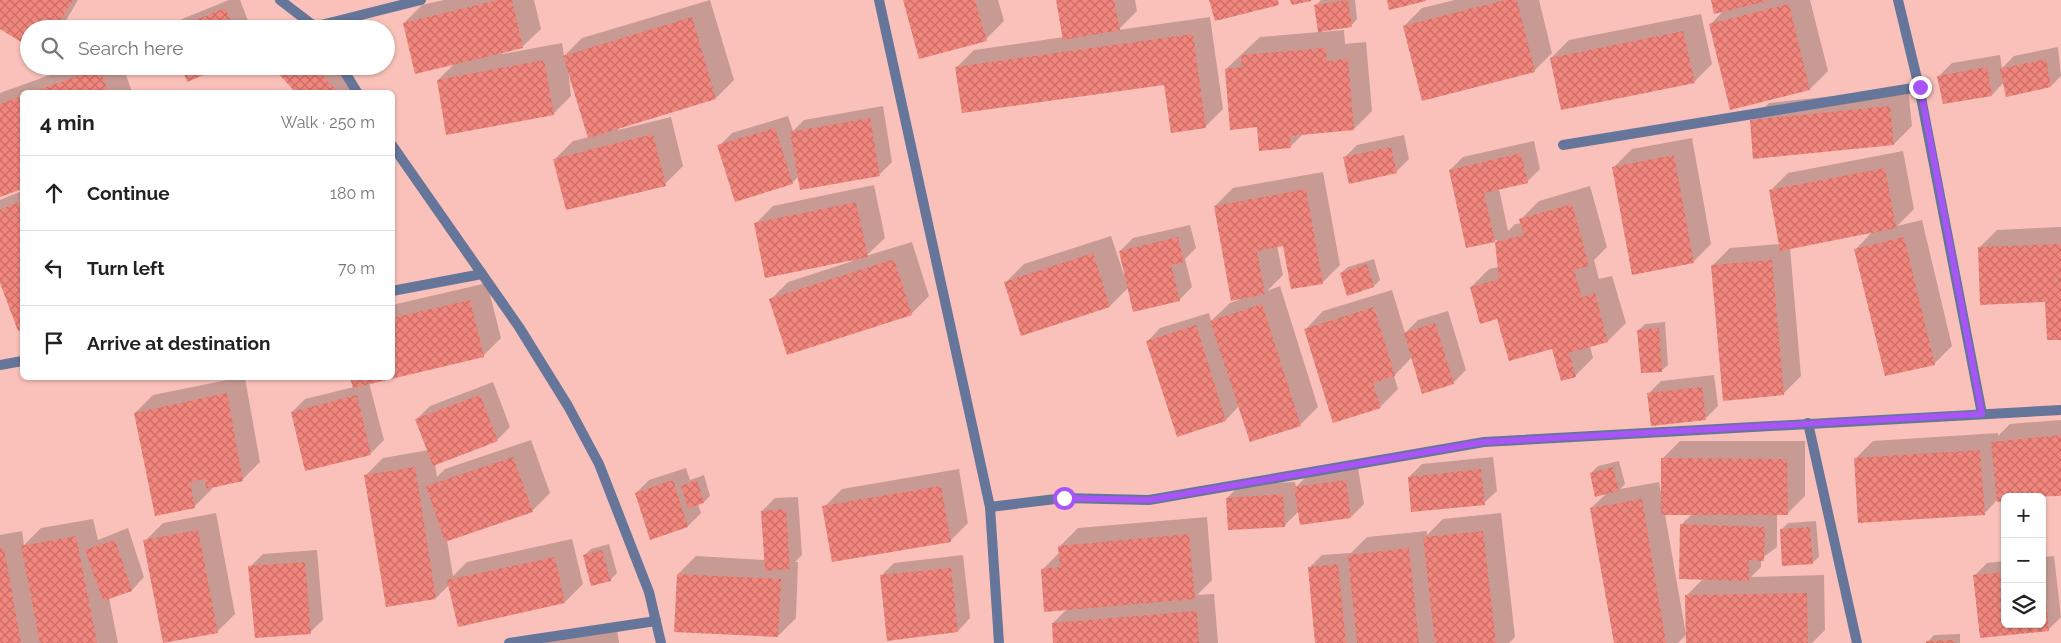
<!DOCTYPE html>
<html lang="en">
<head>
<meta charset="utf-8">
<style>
  :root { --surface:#fff; --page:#f6f6f6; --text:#222; --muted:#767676; --line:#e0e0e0 }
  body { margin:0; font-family:Raleway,sans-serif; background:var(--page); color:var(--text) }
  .controls { position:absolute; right:15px; bottom:15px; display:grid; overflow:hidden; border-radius:8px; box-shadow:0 1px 4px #0004 }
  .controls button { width:45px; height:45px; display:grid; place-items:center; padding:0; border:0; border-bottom:1px solid var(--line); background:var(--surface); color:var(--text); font:25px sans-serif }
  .stop { position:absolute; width:15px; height:15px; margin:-11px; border:4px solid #a855f7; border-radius:50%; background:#fff }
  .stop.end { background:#a855f7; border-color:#fff; box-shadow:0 1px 5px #0008 }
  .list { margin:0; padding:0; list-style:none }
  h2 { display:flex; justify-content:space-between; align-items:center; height:65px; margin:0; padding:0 20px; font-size:21px }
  h2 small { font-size:16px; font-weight:400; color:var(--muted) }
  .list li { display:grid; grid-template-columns:32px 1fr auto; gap:15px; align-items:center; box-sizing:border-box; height:75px; padding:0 20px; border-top:1px solid var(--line) }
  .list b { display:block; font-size:19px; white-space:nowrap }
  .list em { font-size:16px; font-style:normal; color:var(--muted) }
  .icon { flex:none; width:28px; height:28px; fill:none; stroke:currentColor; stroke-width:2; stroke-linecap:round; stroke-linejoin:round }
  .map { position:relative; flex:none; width:2061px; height:643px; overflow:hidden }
  .search { position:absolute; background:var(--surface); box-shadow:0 1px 4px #0004; left:20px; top:20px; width:375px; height:55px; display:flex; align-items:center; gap:12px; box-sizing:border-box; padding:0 18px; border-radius:28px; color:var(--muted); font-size:19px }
  .panel { position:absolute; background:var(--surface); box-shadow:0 1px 4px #0004; left:20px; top:90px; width:375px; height:290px; border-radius:8px }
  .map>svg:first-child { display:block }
</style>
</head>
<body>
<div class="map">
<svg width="2061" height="643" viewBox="0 0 2061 643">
  <defs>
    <pattern id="building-cross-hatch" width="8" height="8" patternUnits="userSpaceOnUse" patternTransform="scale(1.25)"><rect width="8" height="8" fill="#f2867d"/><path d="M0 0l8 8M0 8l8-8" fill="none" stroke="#c66e67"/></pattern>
  </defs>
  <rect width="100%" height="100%" fill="#f9c1ba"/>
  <g fill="#0003">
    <path d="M0,0H78L61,29L0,27Z"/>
    <path d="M229,0H240L251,29H172L182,19Z"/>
    <path d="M444,0H534L541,29L523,46L501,52L502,54L562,43L564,56L582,38L710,0L734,80L716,98L618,128V130L671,117L683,166L665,184L555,159L573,141L589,137L568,69L571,96L553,114L438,80L455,63L404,23L422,5Z"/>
    <path d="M904,0H998L1004,21L986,39Z"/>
    <path d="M1057,0H1135L1137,11L1118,30L1210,17L1223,109L1205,127L1165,83L956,68L974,50L1064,37Z"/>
    <path d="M1321,0H1355L1357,19L1351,26L1322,30V32L1344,30L1345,44L1366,42L1372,111L1354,129L1304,133L1290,147L1258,126L1226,69L1260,37L1319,32L1315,6Z"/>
    <path d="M1455,0H1539L1552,53L1534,71L1404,26L1422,8Z"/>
    <path d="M1712,0H1810L1828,71L1810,89L1710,25L1724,10Z"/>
    <path d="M1701,14L1712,64L1694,82L1551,58L1569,40Z"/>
    <path d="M2058,47L2061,76L2051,86L2004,82L1992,95L1939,76L1952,63L2000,55L2002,68L2014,56Z"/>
    <path d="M75,66H123L132,92H22V187L0,195V93Z"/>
    <path d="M289,66H338L355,85L347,92H296L280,75Z"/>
    <path d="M1908,88L1912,126L1894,144L1751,121L1769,103Z"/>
    <path d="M883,106L892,162L879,175L799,176L792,183L719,146L732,133L788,116L793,131L804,120Z"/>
    <path d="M1404,135L1409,159L1396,172L1344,158L1357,145Z"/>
    <path d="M1692,138L1711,244L1693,262L1614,167L1632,149Z"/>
    <path d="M1534,141L1540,169L1527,182L1499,189L1508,231L1515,224L1522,223L1521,219L1539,201L1590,186L1607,247L1594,260L1599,279L1612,276L1626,323L1608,341L1590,346L1593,358L1575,376L1553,347L1498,317L1471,287L1489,269L1499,267L1497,240L1467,247L1450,170L1463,157Z"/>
    <path d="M1903,151L1914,209L1897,226L1922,220L1952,346L1934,364L1856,249L1873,231L1790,248L1801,376L1783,394L1712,266L1730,248L1780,244L1770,191L1788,173Z"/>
    <path d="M1323,172L1340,265L1322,283L1284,245L1277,246L1283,275L1267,291L1280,286L1318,407L1300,425L1239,406L1226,420L1148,341L1160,328L1209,313L1211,321L1230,303L1241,299L1215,206L1233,188Z"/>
    <path d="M874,185L885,238L866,256L912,242L929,296L911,314L770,300L788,282L853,261L755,224L773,206Z"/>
    <path d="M22,191V328L19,330L0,280V200Z"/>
    <path d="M1190,225L1196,248L1185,259L1192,287L1179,300L1129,287L1110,306L1006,282L1024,264L1111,236L1124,275H1126L1120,251L1133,238Z"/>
    <path d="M2061,227V339L2046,301L1979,248L1997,230Z"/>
    <path d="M1374,259L1380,280L1374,286L1341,273L1348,267Z"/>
    <path d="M487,283L501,338L483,356L392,377V305Z"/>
    <path d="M1392,290L1405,333L1418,320L1448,311L1466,370L1453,383L1412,357L1394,376L1398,389L1380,407L1306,329L1323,311Z"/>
    <path d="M1665,322L1668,365L1661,371L1639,330L1645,324Z"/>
    <path d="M1714,375L1718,406L1705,419L1648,394L1661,381Z"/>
    <path d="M237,378H245L260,462L242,480L212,486V489L194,507L135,413L153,395Z"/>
    <path d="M351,378H391L369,383L384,440L371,453L292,412L305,399L354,387Z"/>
    <path d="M493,382L510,427L497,440L435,464L437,477L445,469L531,440L550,493L532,511L447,540L453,576L467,562L572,539L583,584L565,602L450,584L436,598L365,476L383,458L429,450L417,419L430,406Z"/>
    <path d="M2061,420V494L2005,497L1997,500L1984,514L1855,459L1873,441L1998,433V436L2010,424Z"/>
    <path d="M1680,441H1805V496L1787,514H1777V547L1761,559V567L1751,577L1824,575L1825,630L1812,643H1688L1686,596L1704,578L1681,525L1692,514H1665L1686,635L1678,643H1615L1591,508L1607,493L1591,473L1598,466L1619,461L1625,484L1620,489L1659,482L1661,492L1662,459Z"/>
    <path d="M1493,457L1497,491L1484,503L1409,477L1422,464Z"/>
    <path d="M686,468L690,480L704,475L710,496L704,502L698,504L701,513L688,526L650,538L636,493L649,480Z"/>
    <path d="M1358,468L1364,504L1351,517L1299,511L1285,525L1227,498L1240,485L1295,482L1296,487L1308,475Z"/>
    <path d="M959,469L968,523L950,541L824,507L842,489Z"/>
    <path d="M798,497L802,555L795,562H798L796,618L778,636L678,574L696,556L766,560L762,511L775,498Z"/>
    <path d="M216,513L235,614L217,632L145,541L163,523Z"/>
    <path d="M1501,513L1515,637L1509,643H1316L1309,568L1322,555L1351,553L1367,537L1427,531V535L1443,519Z"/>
    <path d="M1207,517L1212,580L1197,595L1214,594L1218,643H1055L1053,623L1067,609L1042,570L1060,552V546L1078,528Z"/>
    <path d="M93,519L98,540L128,528L144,577L132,590L109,598L118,643H0V535L22,531L24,545L41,528Z"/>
    <path d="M1816,521L1819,557L1812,563L1781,530L1788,523Z"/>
    <path d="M609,544L617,573L610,580L584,556L591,549Z"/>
    <path d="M317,550L323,620L310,632L250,567L263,554Z"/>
    <path d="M963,555L970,618L958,631L881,576L894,563Z"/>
    <path d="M2054,556L2061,617L2048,630L1981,637L1974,576L1987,563L2005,561V624H2042V557Z"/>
    <path d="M617,630L619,643H523Z"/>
    <path d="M1960,634V643H1927L1934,635Z"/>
  </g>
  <g fill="url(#building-cross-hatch)">
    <path d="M0,0H73L55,29H29V47L0,29Z"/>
    <path d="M498,0H512L523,48L415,74L403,23Z"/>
    <path d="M903,0H975L987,41L919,59Z"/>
    <path d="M1056,0H1114L1120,30L1063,40Z"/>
    <path d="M1209,0H1278L1279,5L1215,21Z"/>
    <path d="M1290,0H1311V1L1292,5Z"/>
    <path d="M1348,0L1352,27L1318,32L1314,5Z"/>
    <path d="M1387,0H1426V1L1389,10Z"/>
    <path d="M1505,0H1517L1535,72L1422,101L1403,26Z"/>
    <path d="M1711,0H1768V1L1714,14Z"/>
    <path d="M1789,4L1810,90L1730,110L1709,24Z"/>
    <path d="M225,8L234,29H174Z"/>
    <path d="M692,17L716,99L588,138L563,56Z"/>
    <path d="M1683,31L1695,83L1561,110L1550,58Z"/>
    <path d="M1193,34L1206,128L1171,133L1164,85L962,113L955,67Z"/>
    <path d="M1326,48L1327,61L1348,59L1354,130L1290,136L1291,148L1259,151L1257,127L1230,130L1225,69L1242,67L1241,55Z"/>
    <path d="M2046,59L2051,87L2006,97L2000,69Z"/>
    <path d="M544,60L554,115L446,135L437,80Z"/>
    <path d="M181,66H226L187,82Z"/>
    <path d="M288,66H314L338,92H295L279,74Z"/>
    <path d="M1987,67L1992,96L1943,104L1937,76Z"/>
    <path d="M100,68L108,92H33Z"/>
    <path d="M22,96V189L0,197V104Z"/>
    <path d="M1890,106L1894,145L1753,159L1750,120Z"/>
    <path d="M870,118L880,176L800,190L790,132Z"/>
    <path d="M775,128L793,184L735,202L717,145Z"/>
    <path d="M653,134L666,186L566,210L553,159Z"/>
    <path d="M1391,147L1397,173L1349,184L1343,157Z"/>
    <path d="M1521,153L1528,183L1484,193L1495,242L1466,248L1449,170Z"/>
    <path d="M1674,155L1694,263L1632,275L1612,167Z"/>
    <path d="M1885,168L1896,228L1780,251L1769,190Z"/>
    <path d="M1306,189L1323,284L1291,289L1283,246L1257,251L1265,294L1231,301L1214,206Z"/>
    <path d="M22,201V330L18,331L0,283V210Z"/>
    <path d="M856,202L868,257L765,278L754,223Z"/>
    <path d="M1572,204L1589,266L1574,270L1582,297L1595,293L1608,342L1569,353L1576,377L1561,381L1552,349L1509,361L1497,319L1480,324L1470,287L1499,279L1495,242L1524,235L1519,219Z"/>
    <path d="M1178,237L1184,262L1171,265L1180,301L1133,312L1119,251Z"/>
    <path d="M1904,237L1935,365L1885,376L1854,249Z"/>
    <path d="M2061,244V340H2047L2045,302L1980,305L1978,247Z"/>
    <path d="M1093,253L1110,307L1021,336L1004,282Z"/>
    <path d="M894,259L912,315L787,355L769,299Z"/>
    <path d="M1772,260L1784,395L1723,401L1711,265Z"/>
    <path d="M1367,264L1374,287L1347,296L1340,273Z"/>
    <path d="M470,300L484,357L353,388L350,378H392V318Z"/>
    <path d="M1262,304L1301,426L1250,442L1210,321Z"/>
    <path d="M1374,307L1395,376L1373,383L1381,408L1333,423L1304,329Z"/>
    <path d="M1435,323L1454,384L1422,394L1404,333Z"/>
    <path d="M1196,325L1226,421L1177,437L1146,341Z"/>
    <path d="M1659,328L1662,372L1641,373L1637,330Z"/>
    <path d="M1702,387L1706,420L1651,426L1647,393Z"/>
    <path d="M227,393L243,481L206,489L205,479L190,482L195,508L155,516L134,413Z"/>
    <path d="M357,395L371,455L305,471L291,412Z"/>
    <path d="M480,395L498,441L433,466L415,419Z"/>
    <path d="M2061,435V496L2005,497V501L1997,502L1991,442Z"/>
    <path d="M1980,450L1985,515L1858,523L1854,458Z"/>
    <path d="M513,457L533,512L445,542L426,486Z"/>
    <path d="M1661,458L1787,459L1788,515H1661Z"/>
    <path d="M415,467L436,599L386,607L364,475Z"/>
    <path d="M1613,467L1619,491L1595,497L1590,473Z"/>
    <path d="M1481,469L1485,505L1411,512L1408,477Z"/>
    <path d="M673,480L688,527L650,540L635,493Z"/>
    <path d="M697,480L704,503L688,508L681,486Z"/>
    <path d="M1346,480L1351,518L1300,525L1294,487Z"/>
    <path d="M941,486L951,542L832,562L822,506Z"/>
    <path d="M1283,494L1285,527L1228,530L1226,498Z"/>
    <path d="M1642,499L1666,643H1614L1590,508Z"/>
    <path d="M786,509L790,569L765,571L761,511Z"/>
    <path d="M1680,524L1765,527L1764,561L1749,560V581L1679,579Z"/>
    <path d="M1810,527L1813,564L1782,566L1780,529Z"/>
    <path d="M198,530L218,633L163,643L143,540Z"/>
    <path d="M1483,531L1496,643H1435L1423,537Z"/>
    <path d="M1189,534L1195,599L1044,612L1041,569L1060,567L1058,546Z"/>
    <path d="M76,536L97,643H40L21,546Z"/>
    <path d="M115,540L132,591L103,601L85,550Z"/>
    <path d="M4,548L21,643H0V549Z"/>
    <path d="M1409,548L1419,643H1357L1348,555Z"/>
    <path d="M602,550L611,581L591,586L583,555Z"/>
    <path d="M555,557L565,603L458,627L447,580Z"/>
    <path d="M305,562L311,634L255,638L248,566Z"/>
    <path d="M1338,564L1346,643H1315L1308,567Z"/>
    <path d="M951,568L958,632L887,641L880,575Z"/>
    <path d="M2005,572V624H2042L2044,584L2049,631L1980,638L1973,575Z"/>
    <path d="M677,574L781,579L778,637L674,632Z"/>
    <path d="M1807,593L1808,643H1686L1685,595Z"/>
    <path d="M1197,611L1199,643H1053L1052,623Z"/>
    <path d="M1954,640V643H1926V641Z"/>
  </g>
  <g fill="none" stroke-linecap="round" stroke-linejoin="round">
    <g stroke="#66769a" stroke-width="10">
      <path d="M280,0L318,29"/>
      <path d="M879,0L990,507"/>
      <path d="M1898,0L1919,87L1982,414"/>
      <path d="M317,26L421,0"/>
      <path d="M341,66L357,92"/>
      <path d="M392,145L519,327L568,406L599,464L649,592L661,643"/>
      <path d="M1563,145L1919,87"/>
      <path d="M392,291L482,274"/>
      <path d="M0,365L22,361"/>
      <path d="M1808,423L1857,643"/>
      <path d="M509,643L656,621"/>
      <path d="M999,643L990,507L1064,498L1149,500L1484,442L2061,410"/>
    </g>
  </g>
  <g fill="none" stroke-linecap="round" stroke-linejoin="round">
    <path stroke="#a855f7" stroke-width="6" d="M1064,498L1149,500L1484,442L1982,414L1920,87"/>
  </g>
</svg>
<div class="controls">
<button>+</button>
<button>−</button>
<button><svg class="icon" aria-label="layers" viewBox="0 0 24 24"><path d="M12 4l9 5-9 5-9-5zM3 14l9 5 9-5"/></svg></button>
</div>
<div class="stop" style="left:1064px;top:498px"></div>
<div class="stop end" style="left:1920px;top:87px"></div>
<div class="search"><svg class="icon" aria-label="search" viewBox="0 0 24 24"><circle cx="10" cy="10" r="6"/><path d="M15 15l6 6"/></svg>Search here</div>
<section class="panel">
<h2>4 min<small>Walk · 250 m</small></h2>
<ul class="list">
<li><svg class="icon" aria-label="ahead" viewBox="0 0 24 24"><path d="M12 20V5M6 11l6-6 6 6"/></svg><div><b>Continue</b></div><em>180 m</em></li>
<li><svg class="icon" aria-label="left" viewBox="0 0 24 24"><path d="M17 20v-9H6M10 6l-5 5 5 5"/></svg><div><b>Turn left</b></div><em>70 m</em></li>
<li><svg class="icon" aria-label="arrive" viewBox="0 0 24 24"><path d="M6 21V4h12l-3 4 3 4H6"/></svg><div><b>Arrive at destination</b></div></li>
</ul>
</section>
</div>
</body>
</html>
